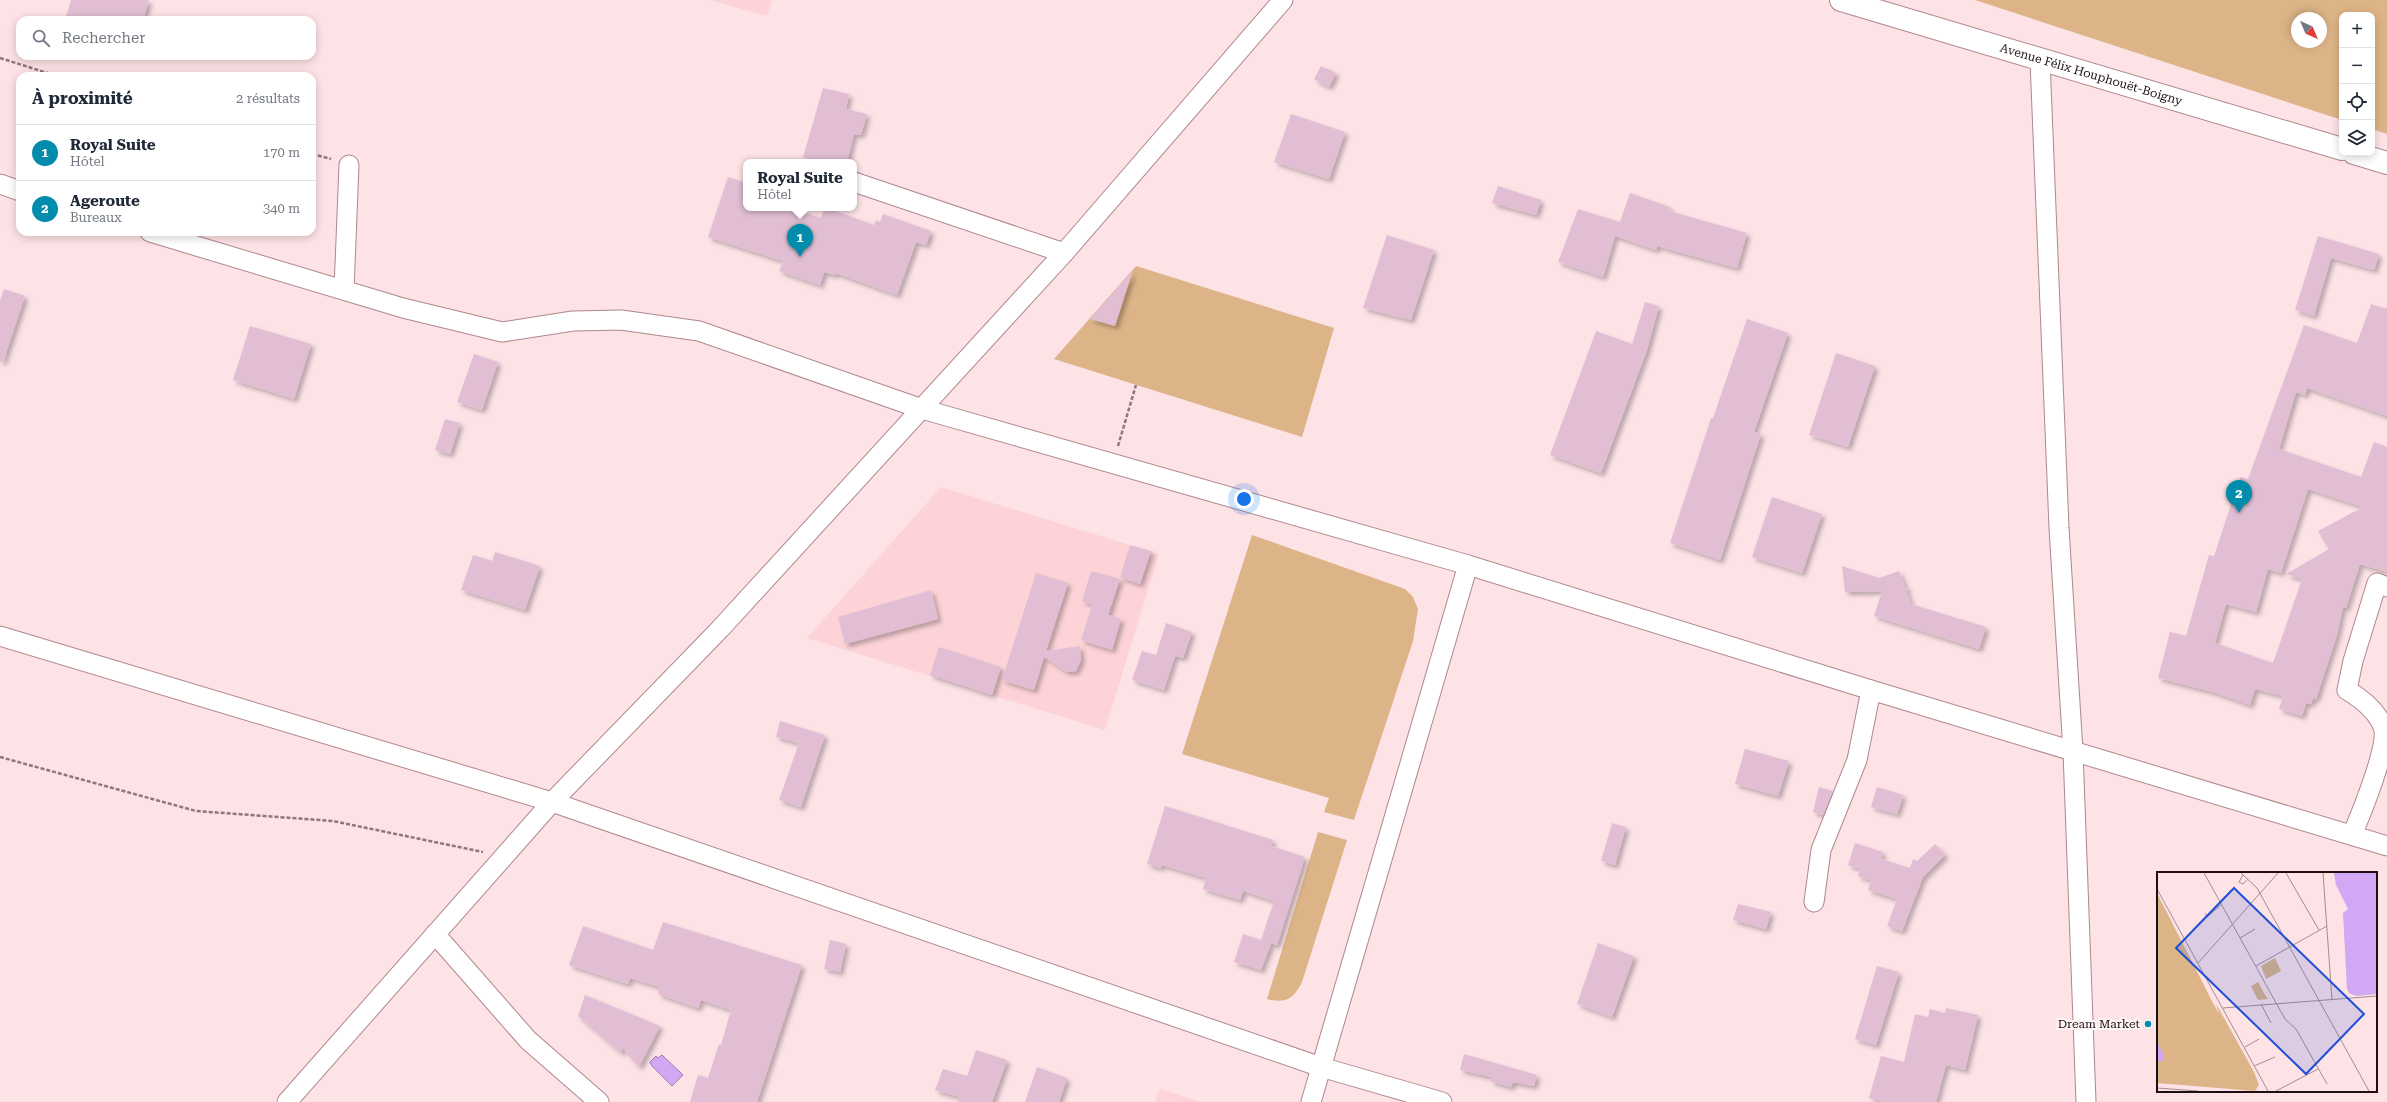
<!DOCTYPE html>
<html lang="fr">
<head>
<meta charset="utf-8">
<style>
  :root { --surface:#fff; --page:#f6f6f7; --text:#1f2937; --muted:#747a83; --line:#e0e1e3; --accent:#028cab }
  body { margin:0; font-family:"Roboto Serif",serif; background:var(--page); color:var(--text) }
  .controls { position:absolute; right:12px; top:12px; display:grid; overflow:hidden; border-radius:8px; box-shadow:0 2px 10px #0003 }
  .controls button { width:36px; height:36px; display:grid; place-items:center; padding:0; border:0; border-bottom:1px solid var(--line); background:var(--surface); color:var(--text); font:20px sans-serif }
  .compass { position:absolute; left:2291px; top:12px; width:36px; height:36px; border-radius:50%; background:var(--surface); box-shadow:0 2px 10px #0003; rotate:136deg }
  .you { position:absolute; left:1244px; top:499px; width:14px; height:14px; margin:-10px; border:3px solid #fff; border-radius:50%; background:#1a73e8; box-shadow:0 0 0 6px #1a73e833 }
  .badge { display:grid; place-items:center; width:26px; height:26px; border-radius:50%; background:var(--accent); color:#fff; font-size:13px; font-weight:700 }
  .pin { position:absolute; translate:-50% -33px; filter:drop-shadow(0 1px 2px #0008) }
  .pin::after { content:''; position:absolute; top:21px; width:14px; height:12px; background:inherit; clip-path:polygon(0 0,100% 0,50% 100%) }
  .popup { position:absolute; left:743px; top:159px; width:114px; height:52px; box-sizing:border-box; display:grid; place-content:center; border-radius:8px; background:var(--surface); filter:drop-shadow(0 1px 3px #0005); font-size:13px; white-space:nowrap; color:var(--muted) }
  .popup b { font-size:15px; color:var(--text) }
  .popup::after { content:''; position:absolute; left:50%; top:100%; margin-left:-8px; border:8px solid transparent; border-top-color:var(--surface) }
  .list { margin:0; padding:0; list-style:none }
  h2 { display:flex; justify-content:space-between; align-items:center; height:52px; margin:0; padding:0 16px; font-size:17px }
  h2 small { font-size:13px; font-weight:400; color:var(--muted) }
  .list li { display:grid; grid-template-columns:26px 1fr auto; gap:12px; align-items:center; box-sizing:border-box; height:56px; padding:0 16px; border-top:1px solid var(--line) }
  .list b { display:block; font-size:15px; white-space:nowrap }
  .list p { margin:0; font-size:13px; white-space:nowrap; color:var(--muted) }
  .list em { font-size:13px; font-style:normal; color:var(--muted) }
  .icon { flex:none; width:22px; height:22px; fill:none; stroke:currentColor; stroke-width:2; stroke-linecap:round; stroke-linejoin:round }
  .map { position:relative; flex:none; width:2387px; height:1102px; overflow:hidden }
  .search { position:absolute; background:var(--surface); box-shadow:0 2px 10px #0003; left:16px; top:16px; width:300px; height:44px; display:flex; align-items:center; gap:10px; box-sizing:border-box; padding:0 14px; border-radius:12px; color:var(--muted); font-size:15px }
  .panel { position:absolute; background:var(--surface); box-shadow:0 2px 10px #0003; left:16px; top:72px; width:300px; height:164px; border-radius:12px }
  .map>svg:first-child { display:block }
</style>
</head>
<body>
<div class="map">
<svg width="2387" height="1102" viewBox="0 0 2387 1102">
  <defs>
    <filter id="shadow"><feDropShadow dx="3.5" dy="3.5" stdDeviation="2" flood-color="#0004"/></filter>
  </defs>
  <rect width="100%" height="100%" fill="#fde2e6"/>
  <g fill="#fdd3d8">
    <path d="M710,0H772L767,16Z"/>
    <path d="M941,487L1159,554L1105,730L807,638Z"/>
    <path d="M1160,1089L1200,1102H1155Z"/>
  </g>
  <g fill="#ddb487" fill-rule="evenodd">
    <path d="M1975,0H2387V134L2372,129V15H2342V120ZM2297,18H2321V42H2297Z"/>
    <path d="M1136,266L1334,328L1302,437L1054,359Z"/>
    <path d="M1252,535L1405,589L1413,597L1418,609L1413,641L1354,820L1324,812L1329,798L1182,754Z"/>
    <path d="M1318,832L1347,840L1302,982C1294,999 1285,1004 1267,999Z"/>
  </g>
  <path fill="#d2a7f4" stroke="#9c79b0" d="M662,1055L683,1075L672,1086L652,1066L650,1062L656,1056L658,1058Z"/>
  <g fill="#e1bed4" fill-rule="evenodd" filter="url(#shadow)">
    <path d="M71,0H149L143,20H65Z"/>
    <path d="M1321,66L1336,73L1329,87L1314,79Z"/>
    <path d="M823,88L849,94L846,109L867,114L861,135L854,134L847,162H825L803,157Z"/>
    <path d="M1291,114L1345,132L1329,179L1274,162Z"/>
    <path d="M728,177L746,183V208H791L821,218L824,208H827L874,225L876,220L880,222L883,214L931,231L926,245L916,242L897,295L836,273L835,275L824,272L820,285L779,271L783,261L708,237Z"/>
    <path d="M1498,186L1541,200L1536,215L1492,203Z"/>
    <path d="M1630,193L1670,207L1669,211L1747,233L1737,268L1657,246L1656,250L1615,236L1603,277L1558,262L1578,209L1620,222Z"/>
    <path d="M1387,235L1434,250L1411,320L1363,308Z"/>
    <path d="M2318,236L2379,254L2374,270L2331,258L2314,316L2295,310Z"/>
    <path d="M1133,270L1115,326L1090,319Z"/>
    <path d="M4,289L25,296L3,362H0V301Z"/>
    <path d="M1645,302L1659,306L1647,350L1601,473L1550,455L1596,331L1632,344Z"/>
    <path d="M2371,304L2387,309V416L2307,388L2305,395L2296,392L2279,449L2361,477L2374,442L2387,447V572L2360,564L2346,608L2343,607L2337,635L2316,699L2313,698L2311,704L2306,703L2302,716L2279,709L2283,696L2255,689L2250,705L2213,692L2158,678L2170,632L2186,636L2209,555L2214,556L2240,477L2248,479L2304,325L2357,343ZM2308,489L2363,507L2318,531L2329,549L2286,574L2302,579L2273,663L2215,643L2226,604L2256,612L2268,569L2281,573Z"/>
    <path d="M1747,319L1788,333L1754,432L1761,434L1720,560L1670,543L1711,418H1713Z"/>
    <path d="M250,326L311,344L294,399L233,380Z"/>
    <path d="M1836,353L1875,366L1848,447L1809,435Z"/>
    <path d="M474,354L498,362L482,410L457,402Z"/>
    <path d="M445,419L460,423L450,454L435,450Z"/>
    <path d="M1772,497L1822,514L1802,573L1752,557Z"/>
    <path d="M1130,545L1151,551L1140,584L1120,577Z"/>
    <path d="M495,552L540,566L525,610L461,590L473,555L492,561Z"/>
    <path d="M1842,566L1879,578L1899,571L1905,587L1910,588L1906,590L1911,604L1986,627L1979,649L1874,616L1882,591L1845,592Z"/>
    <path d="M1091,571L1120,579L1108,615L1121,619L1112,650L1081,640L1092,605L1082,601Z"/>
    <path d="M1036,573L1068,583L1046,651L1080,646L1081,660L1076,671L1067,672L1044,657L1034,690L1002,680Z"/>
    <path d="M931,590L938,619L845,644L838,617Z"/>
    <path d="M1166,623L1192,632L1183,658L1175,656L1164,690L1132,680L1142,651L1156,655Z"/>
    <path d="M939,647L1001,667L992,695L930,675Z"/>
    <path d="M780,721L825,735L801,807L779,800L799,743L776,737Z"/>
    <path d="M1745,749L1789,761L1778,796L1735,784Z"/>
    <path d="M1819,787L1833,791L1823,815L1813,812Z"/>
    <path d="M1877,787L1903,795L1897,814L1871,807Z"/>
    <path d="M1165,806L1273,840L1271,846L1305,857L1277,945L1267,942L1271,944L1261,970L1234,962L1243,934L1261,940L1274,901L1243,891L1240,900L1203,889L1206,878L1162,865L1161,868L1147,864Z"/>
    <path d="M1612,823L1626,827L1615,865L1601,861Z"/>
    <path d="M1855,843L1883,852L1881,859L1910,868L1913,859L1917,861L1935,844L1945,855L1923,877L1902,931L1887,926L1897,899L1868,890L1871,880L1858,876L1860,869L1848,865Z"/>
    <path d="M1738,904L1771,912L1766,929L1733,920Z"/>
    <path d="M663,922L802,965L757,1102H690L698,1075L708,1078L719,1044L721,1045L731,1010L701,1000L698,1008L658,994L660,987L630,978L628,984L569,965L583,926L653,950Z"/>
    <path d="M830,940L846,944L840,972L824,969Z"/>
    <path d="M1598,943L1634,956L1612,1017L1577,1004Z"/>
    <path d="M1877,966L1899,972L1876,1045L1855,1039Z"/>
    <path d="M585,995L660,1026L639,1067L623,1048L621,1053L578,1016Z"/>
    <path d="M1946,1008L1978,1015L1965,1070L1946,1065L1936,1102H1884L1869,1098L1881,1056L1904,1062L1915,1014L1928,1017L1930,1009L1945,1013Z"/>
    <path d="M976,1050L1007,1060L992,1102H958L960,1097L935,1090L943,1069L967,1076Z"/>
    <path d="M1464,1054L1537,1075L1534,1086L1513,1082L1511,1087L1490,1081L1492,1077L1460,1070Z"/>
    <path d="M1037,1067L1067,1078L1059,1102H1025Z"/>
  </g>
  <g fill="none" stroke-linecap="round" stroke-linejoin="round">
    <defs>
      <g id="minor">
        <path d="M2040,60L2059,528L2073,751L2086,1102"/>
        <path d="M854,182L1064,253"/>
        <path d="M0,184L20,191"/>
        <path d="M150,232L403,308L502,332L573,321L621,320L699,331L922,409L1468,565L1871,690L2387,846"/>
        <path d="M344,290L349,165"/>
        <path d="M0,636L552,802L1321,1067L1442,1102"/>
        <path d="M2352,835C2361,814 2387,750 2384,730C2379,712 2362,699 2347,690L2353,661L2377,583L2387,587"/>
        <path d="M1814,902L1821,850L1857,760L1871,690"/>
        <path d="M435,934L528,1040L599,1102"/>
        <path d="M287,1102L552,802L720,629L1064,253L1283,0"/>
        <path d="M1311,1102L1468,565"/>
      </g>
      <g id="highway">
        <path id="s1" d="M1841,0L2342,149"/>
        <path d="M2354,153L2387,163"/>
      </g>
    </defs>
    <use href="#minor" stroke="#af878d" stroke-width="21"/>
    <use href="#highway" stroke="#af878d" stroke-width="24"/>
    <g stroke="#8c787b" stroke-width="2.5" stroke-dasharray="4 2" stroke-linecap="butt">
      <path d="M0,58L57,76"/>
      <path d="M312,154L331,159"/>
      <path d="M1118,446L1136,385"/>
      <path d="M0,757L196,811L333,821L483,852"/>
    </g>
    <use href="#minor" stroke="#fff" stroke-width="19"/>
    <use href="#highway" stroke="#fff" stroke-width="22"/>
  </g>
  <circle fill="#028cab" stroke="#fef5f6" stroke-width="1.5" cx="2148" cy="1024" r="4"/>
  <g text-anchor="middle" stroke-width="4" stroke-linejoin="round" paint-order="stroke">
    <g font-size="12" fill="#1d0f11" stroke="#fef5f6">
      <text dy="4" stroke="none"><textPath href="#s1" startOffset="261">Avenue Félix Houphouët-Boigny</textPath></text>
    </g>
    <g font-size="12" fill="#1d0f11" stroke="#fef5f6" text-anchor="end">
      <text x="2140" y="1028">Dream Market</text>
    </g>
  </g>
  <g transform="translate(2157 872)">
    <rect width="220" height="220" fill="#fde2e6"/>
    <path d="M0,21L56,131L63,143L59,133L61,135L97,200L102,213L98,219L0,211ZM118,86L124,99L109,107L104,94ZM101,110L107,121L111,127L101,128L94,114Z" fill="#ddb487"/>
    <path d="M177,1H220V122L199,124L192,121L190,117L186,41L191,37L179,13ZM0,169L7,184L6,189H0Z" fill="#d2a7f4"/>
    <path fill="none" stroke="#a38e91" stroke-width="1" d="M47,1L128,147L139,157L170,212M84,1L100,16L212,219M129,1L162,58M166,1L175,128M86,3L82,10L86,12L91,7M0,17L111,219M48,41L50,45L65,32M83,66L98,57M41,91L121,1M99,94L170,54M104,132L114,151M66,136L220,124M88,175L102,167M97,194L118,185M0,216L41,219M119,219L161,197"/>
    <path fill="#1d4ed8" fill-opacity="0.15" stroke="#1d4ed8" stroke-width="2" d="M77,16L207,142L149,202L19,76Z"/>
    <rect width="220" height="220" fill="none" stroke="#1d0f11" stroke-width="2"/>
  </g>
</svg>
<div class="controls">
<button>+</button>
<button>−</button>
<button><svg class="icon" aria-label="locate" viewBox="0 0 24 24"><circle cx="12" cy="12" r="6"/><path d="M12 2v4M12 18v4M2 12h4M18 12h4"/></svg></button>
<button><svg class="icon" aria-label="layers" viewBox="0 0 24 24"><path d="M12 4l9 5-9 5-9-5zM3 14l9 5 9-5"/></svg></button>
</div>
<svg class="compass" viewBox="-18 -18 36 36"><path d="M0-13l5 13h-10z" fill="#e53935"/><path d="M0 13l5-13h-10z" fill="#747a83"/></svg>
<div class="you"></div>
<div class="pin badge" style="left:800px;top:257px">1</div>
<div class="popup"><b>Royal Suite</b>Hôtel</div>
<div class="pin badge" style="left:2239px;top:513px">2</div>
<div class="search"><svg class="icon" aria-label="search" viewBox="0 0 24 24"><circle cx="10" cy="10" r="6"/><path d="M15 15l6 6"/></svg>Rechercher</div>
<section class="panel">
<h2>À proximité<small>2 résultats</small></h2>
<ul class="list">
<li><span class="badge">1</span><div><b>Royal Suite</b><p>Hôtel</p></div><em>170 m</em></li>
<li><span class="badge">2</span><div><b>Ageroute</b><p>Bureaux</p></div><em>340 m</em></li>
</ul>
</section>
</div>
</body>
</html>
